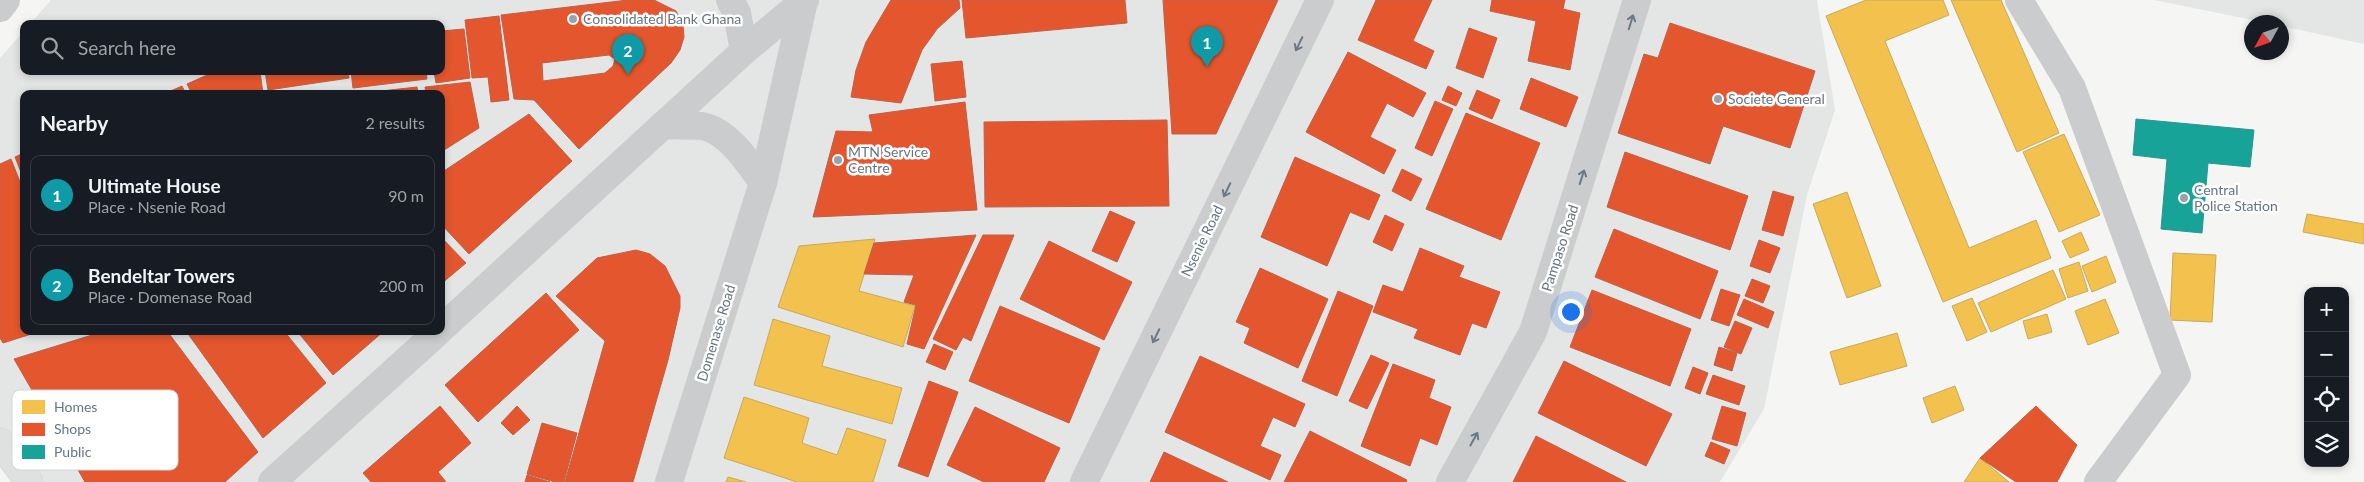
<!DOCTYPE html>
<html lang="en">
<head>
<meta charset="utf-8">
<style>
  :root { --surface:#171b24; --page:#20242c; --text:#f1f3f6; --muted:#9ea1a6; --line:#363941; --accent:#8c9099 }
  body { margin:0; font-family:Lato,sans-serif; background:var(--page); color:var(--text) }
  .controls { position:absolute; right:15px; bottom:15px; display:grid; overflow:hidden; border-radius:10px; box-shadow:0 2px 8px #0003 }
  .controls button { width:45px; height:45px; display:grid; place-items:center; padding:0; border:0; border-bottom:1px solid var(--line); background:var(--surface); color:var(--text); font:25px sans-serif }
  .compass { position:absolute; left:2244px; top:15px; width:45px; height:45px; border-radius:50%; background:var(--surface); box-shadow:0 2px 8px #0003; rotate:230deg }
  .you { position:absolute; left:1570px; top:311px; width:18px; height:18px; margin:-12px; border:4px solid #fff; border-radius:50%; background:#1a73e8; box-shadow:0 0 0 8px #1a73e833 }
  .badge { display:grid; place-items:center; width:32px; height:32px; border-radius:50%; background:var(--accent); color:#fff; font-size:16px; font-weight:700 }
  .pin { position:absolute; translate:-50% -41px; filter:drop-shadow(0 1px 2px #0008) }
  .pin::after { content:''; position:absolute; top:26px; width:18px; height:15px; background:inherit; clip-path:polygon(0 0,100% 0,50% 100%) }
  .list { margin:0; padding:0; list-style:none }
  h2 { display:flex; justify-content:space-between; align-items:center; height:65px; margin:0; padding:0 20px; font-size:21px }
  h2 small { font-size:16px; font-weight:400; color:var(--muted) }
  .list li { display:grid; grid-template-columns:32px 1fr auto; gap:15px; align-items:center; box-sizing:border-box; height:80px; margin:0 10px 10px; padding:0 10px; border:1px solid var(--line); border-radius:10px }
  .list b { display:block; font-size:19px; white-space:nowrap }
  .list p { margin:0; font-size:16px; white-space:nowrap; color:var(--muted) }
  .list em { font-size:16px; font-style:normal; color:var(--muted) }
  .icon { flex:none; width:28px; height:28px; fill:none; stroke:currentColor; stroke-width:2; stroke-linecap:round; stroke-linejoin:round }
  .map { position:relative; flex:none; width:2364px; height:482px; overflow:hidden }
  .search { position:absolute; background:var(--surface); box-shadow:0 2px 8px #0003; left:20px; top:20px; width:425px; height:55px; display:flex; align-items:center; gap:12px; box-sizing:border-box; padding:0 18px; border-radius:10px; color:var(--muted); font-size:19px }
  .panel { position:absolute; background:var(--surface); box-shadow:0 2px 8px #0003; left:20px; top:90px; width:425px; height:245px; border-radius:10px }
  .map>svg:first-child { display:block }
</style>
</head>
<body>
<div class="map">
<svg width="2364" height="482" viewBox="0 0 2364 482">
  <rect width="100%" height="100%" fill="#f5f5f4"/>
  <g fill="#e4e5e5" fill-rule="evenodd">
    <path d="M51,0H1817L1835,110L1807,195L1764,409L1720,482H39L0,431V58L24,31V71H441V24H30ZM24,94H441V331H24Z"/>
    <path d="M2154,0H2364V44L2282,26V22H2263Z"/>
  </g>
  <g fill="#f2c14e" stroke="#c8aa5e">
    <path d="M1866,0H1943L1949,15L1885,41L1969,248L2036,220L2051,258L1943,302L1826,16Z"/>
    <path d="M1951,0H2001L2059,133L2017,152Z"/>
    <path d="M2064,134L2100,215L2059,232L2023,152Z"/>
    <path d="M1847,192L1881,286L1847,298L1813,204Z"/>
    <path d="M2307,214L2364,224V244L2303,232Z"/>
    <path d="M2081,232L2089,250L2070,258L2062,241Z"/>
    <path d="M875,239L859,291L915,306L903,347L778,307L799,246Z"/>
    <path d="M2173,253L2216,255L2212,322L2170,320Z"/>
    <path d="M2106,256L2116,282L2092,292L2082,266Z"/>
    <path d="M2079,262L2088,291L2068,298L2059,269Z"/>
    <path d="M2053,270L2066,299L1991,332L1978,303Z"/>
    <path d="M1972,298L1987,332L1967,341L1952,306Z"/>
    <path d="M2105,299L2119,333L2088,345L2075,311Z"/>
    <path d="M2047,314L2052,332L2028,339L2023,321Z"/>
    <path d="M773,319L830,336L822,366L902,388L892,424L754,385Z"/>
    <path d="M1897,333L1907,366L1840,385L1830,352Z"/>
    <path d="M1955,386L1964,410L1932,423L1923,398Z"/>
    <path d="M744,397L809,418L802,443L837,455L847,428L886,440L873,482H797L724,458Z"/>
    <path d="M1980,458L2009,482H1964Z"/>
    <path d="M728,477L746,482H726Z"/>
  </g>
  <g fill="#e4572e" stroke="#be6048" fill-rule="evenodd">
    <path d="M628,0H654L676,11L683,25L684,37L680,50L671,63L579,149L534,100L514,99L501,15ZM609,55L615,59L613,66L605,73L543,81L542,63Z"/>
    <path d="M891,0H959L960,8L937,29L922,50L901,103L851,97L856,70L866,42Z"/>
    <path d="M962,0H1125L1127,23L966,38Z"/>
    <path d="M1163,0H1278L1216,134H1172Z"/>
    <path d="M1376,0H1432L1413,41L1434,51L1426,69L1358,40Z"/>
    <path d="M1492,0H1565L1563,9L1580,13L1570,70L1528,61L1536,21L1490,11Z"/>
    <path d="M499,16L509,100L491,102L488,77L472,78L465,20Z"/>
    <path d="M1670,23L1815,71L1790,148L1723,126L1710,164L1618,133L1644,54L1658,58Z"/>
    <path d="M1469,28L1497,38L1483,78L1456,68Z"/>
    <path d="M464,29L470,78L436,83L434,71H441V31Z"/>
    <path d="M1348,52L1426,93L1413,117L1387,103L1370,137L1396,150L1384,174L1306,132Z"/>
    <path d="M962,61L966,97L935,101L931,64Z"/>
    <path d="M216,71H260L263,94H192L187,84Z"/>
    <path d="M265,71H348L349,78L268,90Z"/>
    <path d="M351,71H426L427,79L353,88Z"/>
    <path d="M1531,78L1578,97L1566,127L1520,109Z"/>
    <path d="M470,82L479,128L441,152V94H426L425,87Z"/>
    <path d="M182,86L186,94H164Z"/>
    <path d="M1448,86L1462,93L1456,106L1442,100Z"/>
    <path d="M417,87L418,94H354Z"/>
    <path d="M1477,90L1500,100L1492,119L1469,109Z"/>
    <path d="M346,91L347,94H321Z"/>
    <path d="M1435,101L1453,109L1432,156L1415,148Z"/>
    <path d="M965,102L977,210L813,217L836,131L873,132L869,115Z"/>
    <path d="M1466,113L1540,143L1501,240L1426,209Z"/>
    <path d="M529,114L572,161L469,254L441,224V173Z"/>
    <path d="M1167,120L1169,206L985,207L984,122Z"/>
    <path d="M1625,152L1748,196L1730,250L1607,207Z"/>
    <path d="M24,153V180L15,157Z"/>
    <path d="M1295,157L1380,195L1369,220L1350,212L1327,266L1261,237Z"/>
    <path d="M11,159L24,192V331H41L3,343L0,338V164Z"/>
    <path d="M1402,169L1422,179L1411,201L1392,191Z"/>
    <path d="M1773,191L1794,197L1783,236L1762,230Z"/>
    <path d="M1110,211L1135,222L1117,262L1092,251Z"/>
    <path d="M1385,215L1404,224L1392,251L1373,242Z"/>
    <path d="M1614,229L1718,271L1700,319L1595,277Z"/>
    <path d="M976,235L924,349L907,344L916,305L904,302L914,275L864,274L874,243Z"/>
    <path d="M983,235H1014L971,341L963,337L956,350L933,339Z"/>
    <path d="M441,237L466,263L441,284Z"/>
    <path d="M1759,240L1780,248L1770,273L1750,266Z"/>
    <path d="M1049,241L1132,282L1104,340L1020,299Z"/>
    <path d="M1420,248L1464,266L1459,277L1500,292L1486,328L1472,323L1460,355L1414,338L1418,329L1373,312L1383,285L1403,292Z"/>
    <path d="M636,250L650,254L665,266L680,296V308L668,360L633,482H565L605,341L556,296L597,258Z"/>
    <path d="M1260,268L1328,299L1298,368L1244,343L1250,328L1236,322Z"/>
    <path d="M1752,279L1770,286L1763,303L1745,296Z"/>
    <path d="M1721,289L1740,295L1729,326L1711,320Z"/>
    <path d="M1592,290L1691,329L1670,386L1570,347Z"/>
    <path d="M1338,291L1373,306L1337,396L1302,381Z"/>
    <path d="M546,293L579,330L478,422L445,385Z"/>
    <path d="M1744,299L1774,312L1768,328L1737,315Z"/>
    <path d="M1000,306L1100,348L1069,423L969,381Z"/>
    <path d="M1735,321L1752,328L1741,354L1724,347Z"/>
    <path d="M105,331H167L258,452L225,482H85L14,359Z"/>
    <path d="M186,331H284L326,383L263,438Z"/>
    <path d="M297,331H384L333,375Z"/>
    <path d="M934,344L953,352L945,370L926,362Z"/>
    <path d="M1719,347L1737,353L1732,371L1714,365Z"/>
    <path d="M1371,355L1389,363L1367,409L1349,401Z"/>
    <path d="M1200,356L1305,404L1295,427L1273,417L1260,446L1281,455L1270,480L1165,432Z"/>
    <path d="M1564,361L1672,414L1646,466L1538,413Z"/>
    <path d="M1393,364L1435,380L1429,398L1451,407L1437,445L1420,438L1410,466L1361,446Z"/>
    <path d="M1693,367L1708,373L1700,394L1685,388Z"/>
    <path d="M1713,375L1745,386L1739,405L1706,394Z"/>
    <path d="M929,381L958,392L928,477L898,466Z"/>
    <path d="M440,406L471,443L438,472L446,482H371L363,473Z"/>
    <path d="M517,406L530,420L513,435L501,423Z"/>
    <path d="M1722,406L1746,413L1737,446L1712,439Z"/>
    <path d="M2036,406L2077,445L2057,482H2016L1980,458Z"/>
    <path d="M975,407L1060,448L1044,482H984L947,465Z"/>
    <path d="M542,423L577,433L564,482H555L527,474Z"/>
    <path d="M1310,431L1407,480L1406,482H1284Z"/>
    <path d="M1536,436L1626,482H1513Z"/>
    <path d="M1711,442L1730,450L1724,464L1705,456Z"/>
    <path d="M1164,452L1228,482H1150Z"/>
    <path d="M527,475L550,482H525Z"/>
  </g>
  <path fill="#17a398" stroke="#2e9592" d="M2136,119L2254,130L2250,167L2208,163L2202,233L2161,229L2167,159L2133,155Z"/>
  <g fill="none" stroke-linecap="round" stroke-linejoin="round">
    <defs>
      <path id="secondary" d="M0,442L29,482"/>
    </defs>
    <use href="#secondary" stroke="#d2d3d3" stroke-width="29"/>
    <g stroke="#cacccd" stroke-width="28">
      <path d="M730,0L737,13L744,51"/>
      <path d="M2019,0L2072,88L2177,375L2098,482"/>
      <path d="M663,125C676,126 689,125 702,126C727,130 750,164 763,183"/>
      <path d="M441,329L744,51L805,0"/>
      <path d="M272,482L439,331"/>
      <path d="M669,482L763,183L804,1"/>
      <path d="M1084,482L1320,0"/>
      <path d="M1450,482L1533,332L1637,0"/>
    </g>
    <path stroke="#cacccd" stroke-width="28" d="M0,8L6,0"/>
    <use href="#secondary" stroke="#dfe0e0" stroke-width="28"/>
  </g>
  <defs><path id="oneway-shaft" d="M-6 0H5M1.5-3L5.5 0L1.5 3" fill="none" stroke-width="1.6" stroke-linecap="round" stroke-linejoin="round" transform="scale(1.25)"/></defs>
  <g stroke="#6a7988">
    <use href="#oneway-shaft" transform="translate(1631 22) rotate(-73)"/>
    <use href="#oneway-shaft" transform="translate(1299 44) rotate(116)"/>
    <use href="#oneway-shaft" transform="translate(1582 177) rotate(-72)"/>
    <use href="#oneway-shaft" transform="translate(1227 190) rotate(116)"/>
    <use href="#oneway-shaft" transform="translate(1156 336) rotate(116)"/>
    <use href="#oneway-shaft" transform="translate(1474 439) rotate(-61)"/>
  </g>
  <g fill="#97a2ab" stroke="#fff" stroke-width="2">
    <circle cx="573" cy="19" r="5"/>
    <circle cx="1718" cy="99" r="5"/>
    <circle cx="838" cy="160" r="5"/>
    <circle cx="2184" cy="198" r="5"/>
  </g>
  <g text-anchor="middle" stroke-width="5" stroke-linejoin="round" paint-order="stroke">
    <g font-size="14" fill="#657584" stroke="#fff" text-anchor="start">
      <text x="583" y="24">Consolidated Bank Ghana</text>
      <text x="1728" y="104">Societe General</text>
      <text x="848" y="157">MTN Service<tspan x="848" dy="16">Centre</tspan></text>
      <text x="2194" y="195">Central<tspan x="2194" dy="16">Police Station</tspan></text>
    </g>
    <g font-size="14" fill="#657584" stroke="#fff">
      <text transform="translate(1202 241) rotate(-64)" y="5">Nsenie Road</text>
      <text transform="translate(1560 248) rotate(-72)" y="5">Pampaso Road</text>
      <text transform="translate(716 333) rotate(-73)" y="5">Domenase Road</text>
    </g>
  </g>
  <rect x="12" y="390" width="166" height="80" rx="8" fill="#fff" stroke="#d1d6da" stroke-width="1"/>
  <rect x="22" y="400" width="23" height="14" fill="#f2c14e"/>
  <rect x="22" y="423" width="23" height="13" fill="#e4572e"/>
  <rect x="22" y="445" width="23" height="14" fill="#17a398"/>
  <g font-size="14" fill="#657584">
    <text x="54" y="412">Homes</text>
    <text x="54" y="434">Shops</text>
    <text x="54" y="457">Public</text>
  </g>
</svg>
<div class="controls">
<button>+</button>
<button>−</button>
<button><svg class="icon" aria-label="locate" viewBox="0 0 24 24"><circle cx="12" cy="12" r="6"/><path d="M12 2v4M12 18v4M2 12h4M18 12h4"/></svg></button>
<button><svg class="icon" aria-label="layers" viewBox="0 0 24 24"><path d="M12 4l9 5-9 5-9-5zM3 14l9 5 9-5"/></svg></button>
</div>
<svg class="compass" viewBox="-18 -18 36 36"><path d="M0-13l5 13h-10z" fill="#e53935"/><path d="M0 13l5-13h-10z" fill="#9ea1a6"/></svg>
<div class="you"></div>
<div class="pin badge" style="left:1207px;top:67px;background:#0f9aa8">1</div>
<div class="pin badge" style="left:628px;top:75px;background:#0f9aa8">2</div>
<div class="search"><svg class="icon" aria-label="search" viewBox="0 0 24 24"><circle cx="10" cy="10" r="6"/><path d="M15 15l6 6"/></svg>Search here</div>
<section class="panel">
<h2>Nearby<small>2 results</small></h2>
<ul class="list">
<li><span class="badge" style="background:#0f9aa8">1</span><div><b>Ultimate House</b><p>Place · Nsenie Road</p></div><em>90 m</em></li>
<li><span class="badge" style="background:#0f9aa8">2</span><div><b>Bendeltar Towers</b><p>Place · Domenase Road</p></div><em>200 m</em></li>
</ul>
</section>
</div>
</body>
</html>
